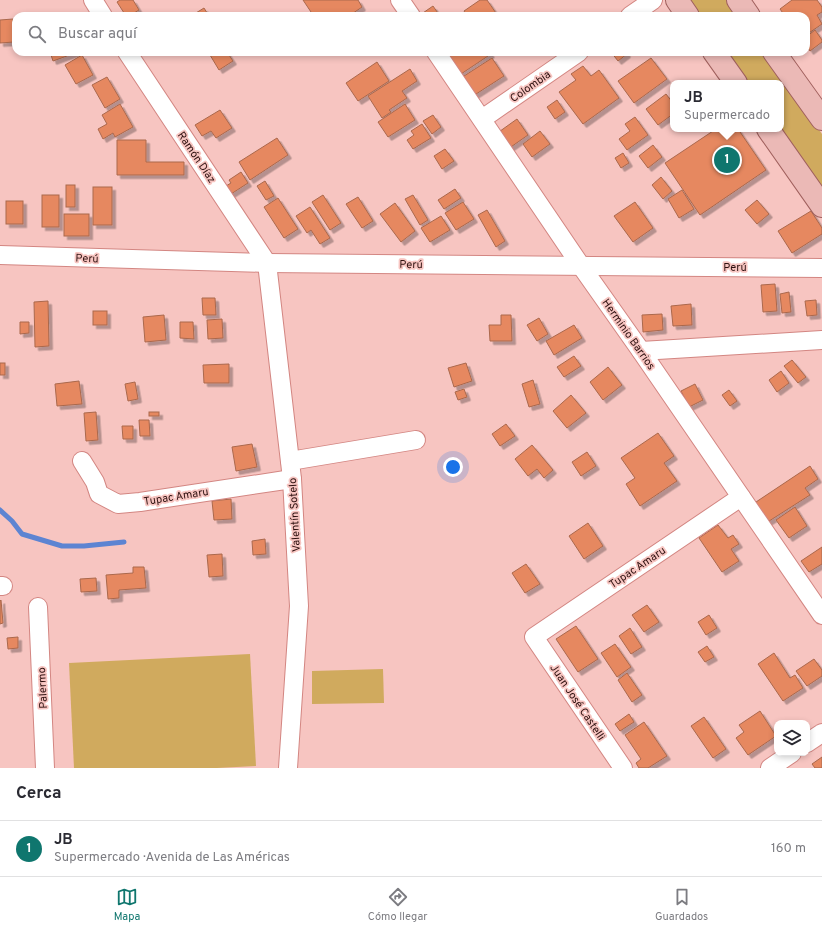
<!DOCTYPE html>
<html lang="es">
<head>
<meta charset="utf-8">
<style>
  :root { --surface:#fff; --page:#f2f2f3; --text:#2b2b33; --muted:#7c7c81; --line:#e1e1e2; --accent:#0f766e }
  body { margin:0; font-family:Overpass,sans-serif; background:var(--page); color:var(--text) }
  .controls { position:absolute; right:12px; bottom:12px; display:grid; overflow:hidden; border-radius:8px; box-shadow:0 2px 6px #0003 }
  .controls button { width:36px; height:36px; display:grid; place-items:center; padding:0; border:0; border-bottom:1px solid var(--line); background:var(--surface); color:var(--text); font:20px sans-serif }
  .you { position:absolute; left:453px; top:467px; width:14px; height:14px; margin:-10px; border:3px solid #fff; border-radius:50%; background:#1a73e8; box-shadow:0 0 0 6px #1a73e833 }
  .badge { display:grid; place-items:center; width:26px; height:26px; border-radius:50%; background:var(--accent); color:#fff; font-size:13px; font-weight:700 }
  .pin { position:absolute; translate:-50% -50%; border:2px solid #fff; box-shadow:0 1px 4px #0006 }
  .popup { position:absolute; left:670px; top:80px; width:114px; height:52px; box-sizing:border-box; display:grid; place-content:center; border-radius:8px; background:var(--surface); filter:drop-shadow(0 1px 3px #0005); font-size:13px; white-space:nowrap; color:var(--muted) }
  .popup b { font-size:15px; color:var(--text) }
  .popup::after { content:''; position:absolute; left:50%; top:100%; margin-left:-8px; border:8px solid transparent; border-top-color:var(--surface) }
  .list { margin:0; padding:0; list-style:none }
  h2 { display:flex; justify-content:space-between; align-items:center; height:52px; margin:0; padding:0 16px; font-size:17px }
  h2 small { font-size:13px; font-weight:400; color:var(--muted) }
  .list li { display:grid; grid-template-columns:26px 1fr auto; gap:12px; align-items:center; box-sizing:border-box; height:56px; padding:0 16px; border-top:1px solid var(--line) }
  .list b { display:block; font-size:15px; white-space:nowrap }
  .list p { margin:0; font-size:13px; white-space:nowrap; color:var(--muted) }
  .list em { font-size:13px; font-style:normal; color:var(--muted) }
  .icon { flex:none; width:22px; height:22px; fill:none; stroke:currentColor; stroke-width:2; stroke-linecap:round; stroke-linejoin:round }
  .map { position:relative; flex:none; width:822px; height:768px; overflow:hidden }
  .search { position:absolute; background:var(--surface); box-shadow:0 2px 6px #0003; left:12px; right:12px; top:12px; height:44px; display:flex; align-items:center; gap:10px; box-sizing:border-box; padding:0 14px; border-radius:12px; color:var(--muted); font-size:15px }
  .sheet { height:108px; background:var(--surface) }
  nav { display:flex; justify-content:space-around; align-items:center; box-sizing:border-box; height:56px; border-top:1px solid var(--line); background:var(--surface); font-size:11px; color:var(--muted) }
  nav a { display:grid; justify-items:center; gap:2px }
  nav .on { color:var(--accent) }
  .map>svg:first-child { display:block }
</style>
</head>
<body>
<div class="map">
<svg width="822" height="768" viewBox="0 0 822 768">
  <defs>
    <filter id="shadow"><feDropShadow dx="3.5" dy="3.5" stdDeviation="0" flood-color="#0004"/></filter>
  </defs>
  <rect width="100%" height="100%" fill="#f7c5c1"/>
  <g fill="#d0aa5e">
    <path d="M688,0H728L739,16H700Z"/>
    <path d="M725,52H765L822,134V187L781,129V83H748Z"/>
    <path d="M250,654L256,766L217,768H74L69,663Z"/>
    <path d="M383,669L384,703L312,704V671Z"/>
  </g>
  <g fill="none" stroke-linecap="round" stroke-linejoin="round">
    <path stroke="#5d84d2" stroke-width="5" d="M0,510L12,521L22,534L62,546H84L124,542"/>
  </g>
  <g fill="#e68861" stroke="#aa684c" filter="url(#shadow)">
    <path d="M120,0H133L139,10L129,16H126L117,2Z"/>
    <path d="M303,0H358L362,7L349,16H311L313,15Z"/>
    <path d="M480,0H487L498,16H467L464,11Z"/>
    <path d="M792,0H817L822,7V12L817,15L822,24L806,35V16H785L780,9Z"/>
    <path d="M433,6L440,16H421L420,15Z"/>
    <path d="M204,8L209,16H191Z"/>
    <path d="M13,19L14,42L0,43V20Z"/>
    <path d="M815,30L822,40V42L810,51L806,45V37Z"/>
    <path d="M50,52H78L53,61Z"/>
    <path d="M215,52H227L233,61L219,70L210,55Z"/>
    <path d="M450,52H489L491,54L461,74L447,54Z"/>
    <path d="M611,52H626L627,54L618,61Z"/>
    <path d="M82,55L93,75L76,84L65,65Z"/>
    <path d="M492,58L504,76L473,96L461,78Z"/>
    <path d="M651,58L667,79L634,103L618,81Z"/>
    <path d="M377,62L389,81L358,101L346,83Z"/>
    <path d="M583,66L591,76L599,70L619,98L583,124L559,92L576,80L571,74Z"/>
    <path d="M410,69L417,81L402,91L407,98L389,110L391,112L382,118L368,96Z"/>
    <path d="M107,77L120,99L105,108L92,85Z"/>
    <path d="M666,94L673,103V114L658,125L646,109Z"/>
    <path d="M557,100L565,112L555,119L547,107Z"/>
    <path d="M120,104L133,127L115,137L113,133L103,139L98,129L107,124L102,115Z"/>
    <path d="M405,104L415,120L388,137L378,122Z"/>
    <path d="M220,110L232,128L216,138L211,131L202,136L195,125Z"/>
    <path d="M433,115L441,127L432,134L423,121Z"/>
    <path d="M635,117L648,135L627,150L619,139L630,131L625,124Z"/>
    <path d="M517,119L528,135L508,149L496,134Z"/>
    <path d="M422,124L431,138L413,149L407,140L414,135L411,131Z"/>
    <path d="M716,129H738L766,170L700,215L665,163Z"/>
    <path d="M540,131L550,144L532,157L523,144Z"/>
    <path d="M277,138L288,155L250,180L239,162Z"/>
    <path d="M117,140H146V162H184V175H117Z"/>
    <path d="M653,145L662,157L648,168L639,156Z"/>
    <path d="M445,149L454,161L442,169L434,156Z"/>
    <path d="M623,153L629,163L621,168L615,158Z"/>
    <path d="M241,172L248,183L231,194L226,186L231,183L229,180Z"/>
    <path d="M661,177L672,191L663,199L652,185Z"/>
    <path d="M265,181L274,196L266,200L257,186Z"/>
    <rect x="66" y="185" width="9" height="22"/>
    <rect x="93" y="187" width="19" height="38"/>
    <path d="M455,189L461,198L444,209L438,200Z"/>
    <path d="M682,190L694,209L679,218L668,199Z"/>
    <rect x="42" y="195" width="17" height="32"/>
    <path d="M323,195L341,223L330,230L312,202Z"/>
    <path d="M413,195L428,220L420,225L405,199Z"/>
    <path d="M358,197L373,221L362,228L346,204Z"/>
    <path d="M278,198L298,229L284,238L264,207Z"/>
    <path d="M757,200L769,214L757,224L745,210Z"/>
    <rect x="6" y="201" width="17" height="23"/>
    <path d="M463,202L474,219L456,230L445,213Z"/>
    <path d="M635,202L653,228L633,242L614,216Z"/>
    <path d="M395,203L415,231L401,242L380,214Z"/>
    <path d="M310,207L330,238L320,244L311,230L307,233L296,216Z"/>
    <path d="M487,210L505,241L496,247L478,215Z"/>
    <path d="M811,211L822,228V234L792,253L778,231Z"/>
    <rect x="64" y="214" width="25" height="22"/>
    <path d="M441,216L450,230L430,242L421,228Z"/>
    <path d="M775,284L777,311L763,312L761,285Z"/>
    <path d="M789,292L791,312L782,313L780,294Z"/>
    <path d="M202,298H215L216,315H203Z"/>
    <path d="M816,300L817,315L807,316L805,301Z"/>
    <path d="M48,301L49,346L35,347L34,302Z"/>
    <path d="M691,304L692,325L673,326L671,306Z"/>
    <rect x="93" y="311" width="14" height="14"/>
    <path d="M662,314L663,330L643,332L642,315Z"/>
    <path d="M164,315L166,340L145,342L143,317Z"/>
    <path d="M501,315H511L512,341H490L489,325H501Z"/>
    <path d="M539,318L548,334L537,341L527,325Z"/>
    <path d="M222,319L223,338L208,339L207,320Z"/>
    <path d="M20,322H29V333L20,334Z"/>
    <path d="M180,322H193L194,339L180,338Z"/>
    <path d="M574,325L582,338L554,355L546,341Z"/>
    <path d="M574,356L581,366L564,377L557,367Z"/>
    <path d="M792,360L806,377L798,383L784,366Z"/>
    <rect x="0" y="363" width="5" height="12"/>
    <path d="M466,363L472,381L454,387L448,368Z"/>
    <path d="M229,364V383H204L203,365Z"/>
    <path d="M608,367L622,385L603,400L590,382Z"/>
    <path d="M781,371L789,383L777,392L769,380Z"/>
    <path d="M533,380L540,404L529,407L522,384Z"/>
    <path d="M79,381L82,404L57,406L55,384Z"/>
    <path d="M135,382L138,399L128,401L125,384Z"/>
    <path d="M695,384L703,400L689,407L681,391Z"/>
    <path d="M464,389L467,397L458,400L455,392Z"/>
    <path d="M729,390L737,401L730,406L722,395Z"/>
    <path d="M571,395L586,413L567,428L553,411Z"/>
    <path d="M96,412L98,440L86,441L84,413Z"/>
    <rect x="149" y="412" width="10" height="4"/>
    <path d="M139,420H149L150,436H140Z"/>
    <path d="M506,424L515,436L500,446L492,434Z"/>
    <path d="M122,426H133V439H123Z"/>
    <path d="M658,433L674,456L664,463L677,481L640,506L626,484L635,478L621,458Z"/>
    <path d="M252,444L257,467L236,471L232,447Z"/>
    <path d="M532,445L553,470L544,478L537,469L528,476L515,459Z"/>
    <path d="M587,452L596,466L581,476L572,462Z"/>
    <path d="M810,466L818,479L805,488L810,495L766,523L753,504Z"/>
    <path d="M231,499L232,519L214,520L212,501Z"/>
    <path d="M795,507L807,526L789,538L776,520Z"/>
    <path d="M588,523L603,546L584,559L569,536Z"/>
    <path d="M718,525L728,538L733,535L739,544L731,549L739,561L722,572L699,538Z"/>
    <path d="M265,539L266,554L253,555L252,541Z"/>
    <path d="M822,547V564L809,572L801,561Z"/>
    <path d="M222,554L223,576L209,577L207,555Z"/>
    <path d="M526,564L540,584L525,593L512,573Z"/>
    <path d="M133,567H144L146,588L119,590V598L108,599L106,575L133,573Z"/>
    <path d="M96,578L97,591L81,592L80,579Z"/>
    <path d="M1,600L3,623L0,624V601Z"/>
    <path d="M647,605L659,622L644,632L632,615Z"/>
    <path d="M709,615L717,628L706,635L698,622Z"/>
    <path d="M576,626L598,659L578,672L556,639Z"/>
    <path d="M630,628L642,647L631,654L619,636Z"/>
    <path d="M18,637V648L8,649L7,638Z"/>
    <path d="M615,644L631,667L617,677L601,653Z"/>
    <path d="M707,646L714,657L705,662L698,652Z"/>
    <path d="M774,653L790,678L795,675L803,688L783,701L758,664Z"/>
    <path d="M814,659L822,670V676L807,686L796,671Z"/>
    <path d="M627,673L642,695L632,702L618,680Z"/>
    <path d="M760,711L776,736L748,755L736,738L744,732L739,725Z"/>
    <path d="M629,714L634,722L620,731L615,724Z"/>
    <path d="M704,717L726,749L713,758L691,726Z"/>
    <path d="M644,722L667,756L648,768H639L636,763L641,759L625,735Z"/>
    <path d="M822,757V768H815L812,764Z"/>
  </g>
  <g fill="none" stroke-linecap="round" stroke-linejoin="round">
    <defs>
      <g id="minor">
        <path d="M93,0L103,16"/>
        <path d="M400,0L411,16"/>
        <path d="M630,16L653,0"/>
        <path d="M127,52L267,263L292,479L299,606L288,768"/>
        <path d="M436,52L581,266L641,351L822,615"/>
        <path d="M482,119L579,52"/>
        <path d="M0,255L267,263L822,268"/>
        <path d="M641,351L822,340"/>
        <path d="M82,461L95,482L99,494L118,504L140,502L292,479"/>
        <path d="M290,461L416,440"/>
        <path d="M0,586H3"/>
        <path d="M38,607L45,768"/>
        <path d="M807,743L822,733"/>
        <path d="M623,768L534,637L741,497"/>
        <path d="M770,768L792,753"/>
      </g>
      <g id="major">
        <path d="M677,0L688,16"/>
        <path d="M738,0L749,16"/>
        <path d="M714,52L736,83"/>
        <path d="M774,52L822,119"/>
        <path d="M768,129L822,206"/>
      </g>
    </defs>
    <use href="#minor" stroke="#d38682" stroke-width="20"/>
    <use href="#major" stroke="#a0605d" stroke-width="24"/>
    <use href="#minor" stroke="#fff" stroke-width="18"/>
    <use href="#major" stroke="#ebb9b6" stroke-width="22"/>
  </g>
  <g text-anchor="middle" stroke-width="3.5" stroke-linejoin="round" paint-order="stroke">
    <g font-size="11" fill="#2e1110" stroke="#f7c5c1">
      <text transform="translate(530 86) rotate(-35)" y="4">Colombia</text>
      <text transform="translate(197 157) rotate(56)" y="4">Ramón Díaz</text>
      <text transform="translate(87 258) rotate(2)" y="4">Perú</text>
      <text transform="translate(411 264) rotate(1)" y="4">Perú</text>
      <text x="735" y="271">Perú</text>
      <text transform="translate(629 334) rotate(55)" y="4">Herminio Barrios</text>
      <text transform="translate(176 496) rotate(-9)" y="4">Tupac Amaru</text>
      <text transform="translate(294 515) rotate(-93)" y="4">Valentín Sotelo</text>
      <text transform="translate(637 567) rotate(-34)" y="4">Tupac Amaru</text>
      <text transform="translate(42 688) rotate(-93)" y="4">Palermo</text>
      <text transform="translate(578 702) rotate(56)" y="4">Juan José Castelli</text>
    </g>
  </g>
</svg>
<div class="controls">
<button><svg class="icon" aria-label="layers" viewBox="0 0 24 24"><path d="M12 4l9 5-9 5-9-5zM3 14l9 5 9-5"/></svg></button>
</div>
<div class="you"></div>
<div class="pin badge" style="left:727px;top:160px">1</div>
<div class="popup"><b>JB</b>Supermercado</div>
<div class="search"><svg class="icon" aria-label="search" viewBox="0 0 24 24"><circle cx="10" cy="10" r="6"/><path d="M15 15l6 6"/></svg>Buscar aquí</div>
</div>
<section class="sheet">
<h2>Cerca<small></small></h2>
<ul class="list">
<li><span class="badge">1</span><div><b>JB</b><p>Supermercado · Avenida de Las Américas</p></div><em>160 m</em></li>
</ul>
</section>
<nav>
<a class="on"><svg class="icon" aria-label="map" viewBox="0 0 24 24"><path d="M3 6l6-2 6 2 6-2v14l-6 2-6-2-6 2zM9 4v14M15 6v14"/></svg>Mapa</a>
<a><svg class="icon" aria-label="directions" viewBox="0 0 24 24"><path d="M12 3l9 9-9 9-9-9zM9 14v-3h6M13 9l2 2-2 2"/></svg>Cómo llegar</a>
<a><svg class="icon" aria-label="saved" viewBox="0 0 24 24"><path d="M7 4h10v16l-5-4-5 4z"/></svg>Guardados</a>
</nav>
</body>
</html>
